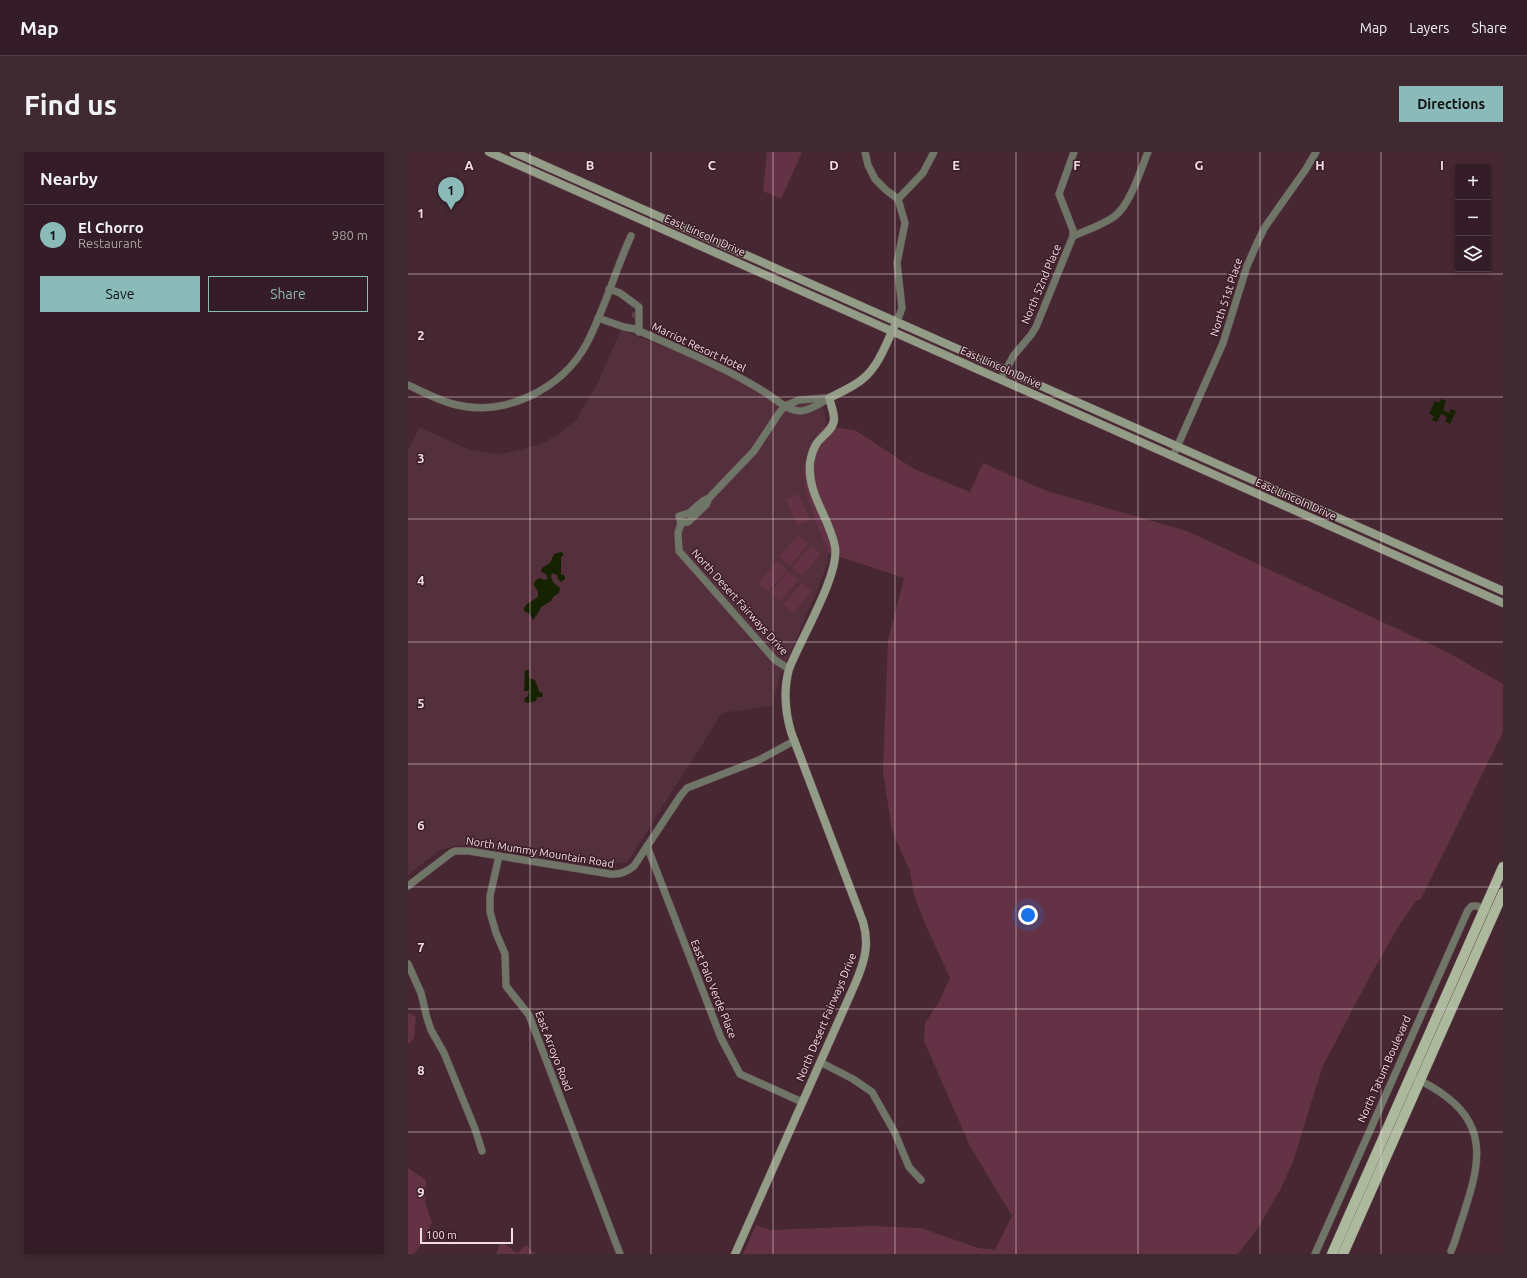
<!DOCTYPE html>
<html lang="en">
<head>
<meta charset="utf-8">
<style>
  :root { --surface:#341d26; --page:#3f2a32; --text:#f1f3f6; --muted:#a9a2a7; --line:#4e3b43; --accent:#8bbbb9 }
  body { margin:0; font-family:Ubuntu,sans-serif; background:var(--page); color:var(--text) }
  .controls { position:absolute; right:12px; top:12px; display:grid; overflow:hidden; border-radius:0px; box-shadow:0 2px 6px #0003 }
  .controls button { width:36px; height:36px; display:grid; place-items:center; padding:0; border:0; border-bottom:1px solid var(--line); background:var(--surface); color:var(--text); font:20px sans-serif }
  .scale { position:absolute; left:12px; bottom:10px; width:93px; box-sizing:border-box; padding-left:4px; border:2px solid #f2dce3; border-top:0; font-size:11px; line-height:14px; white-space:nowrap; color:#f2dce3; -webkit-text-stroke:3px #3b1d28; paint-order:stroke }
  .you { position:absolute; left:620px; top:763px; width:14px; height:14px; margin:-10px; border:3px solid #fff; border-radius:50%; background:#1a73e8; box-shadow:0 0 0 6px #1a73e833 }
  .badge { display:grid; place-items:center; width:26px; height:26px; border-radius:50%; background:var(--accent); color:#111; font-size:13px; font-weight:700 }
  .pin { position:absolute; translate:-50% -33px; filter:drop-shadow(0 1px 2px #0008) }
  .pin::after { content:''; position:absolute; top:21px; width:14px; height:12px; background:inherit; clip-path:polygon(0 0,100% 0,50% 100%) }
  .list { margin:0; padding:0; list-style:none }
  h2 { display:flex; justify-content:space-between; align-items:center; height:52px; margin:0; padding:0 16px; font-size:17px }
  h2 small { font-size:13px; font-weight:400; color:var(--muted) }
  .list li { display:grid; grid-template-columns:26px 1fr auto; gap:12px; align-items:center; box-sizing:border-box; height:60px; padding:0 16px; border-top:1px solid var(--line) }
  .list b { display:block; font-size:15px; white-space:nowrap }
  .list p { margin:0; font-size:13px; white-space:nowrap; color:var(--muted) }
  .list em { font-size:13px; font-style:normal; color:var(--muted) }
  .actions { display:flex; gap:8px; padding:12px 16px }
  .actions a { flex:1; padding:9px 0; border:1px solid var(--accent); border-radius:0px; text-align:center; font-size:14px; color:var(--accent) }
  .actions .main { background:var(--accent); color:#111 }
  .icon { flex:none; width:22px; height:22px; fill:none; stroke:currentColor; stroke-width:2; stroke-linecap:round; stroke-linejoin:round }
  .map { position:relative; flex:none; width:1095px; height:1102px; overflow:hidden; border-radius:0px }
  header { display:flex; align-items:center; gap:24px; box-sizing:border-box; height:56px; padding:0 20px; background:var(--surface); border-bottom:1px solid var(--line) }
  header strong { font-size:19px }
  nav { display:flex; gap:22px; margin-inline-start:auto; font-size:14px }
  .intro { display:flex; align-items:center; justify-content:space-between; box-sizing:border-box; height:96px; padding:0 24px }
  h1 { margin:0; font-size:28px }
  .button { padding:10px 18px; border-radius:0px; background:var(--accent); color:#111; font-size:14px; font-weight:700 }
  main { display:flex; gap:24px; padding:0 24px }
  aside { flex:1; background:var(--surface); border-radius:0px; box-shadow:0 2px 6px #0003 }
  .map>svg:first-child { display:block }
</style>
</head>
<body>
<header>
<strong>Map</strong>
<nav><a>Map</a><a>Layers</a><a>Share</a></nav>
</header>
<div class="intro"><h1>Find us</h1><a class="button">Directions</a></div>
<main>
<aside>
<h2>Nearby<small></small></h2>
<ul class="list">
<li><span class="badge">1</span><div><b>El Chorro</b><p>Restaurant</p></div><em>980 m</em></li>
</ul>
<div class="actions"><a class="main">Save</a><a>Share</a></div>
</aside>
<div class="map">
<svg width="1095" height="1102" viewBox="0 0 1095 1102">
  <rect width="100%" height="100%" fill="#462732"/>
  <path fill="#542f3c" d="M213,178L280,204L316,220L367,250L397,245L415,255L419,271L406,285L397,310L411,376L420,401V410L409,439L371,527L364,554L314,561L219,711L162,709L52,693L32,698L0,723V299L11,275L62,298L94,302L134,292L155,279L168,268L190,230Z"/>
  <g fill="#633345">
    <path d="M359,0H394L373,47L355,39Z"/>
    <path d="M416,274L447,278L506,317L562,340L575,311L639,339L779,379L1039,500L1095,532V579L1093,584L1013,747L1008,749L992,772L961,826L914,916L885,1010L872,1038L850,1076L830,1102H335L348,1073L363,1078L463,1074L513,1076L570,1096L587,1098L604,1064L562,994L516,889L517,871L531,850L542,826L518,774L506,743L502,719L484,679L475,619L480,488L496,426L420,401C405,357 377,315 416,274Z"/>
    <path d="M391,342L402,368L389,374L378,347Z"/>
    <path d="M390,383L400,392L382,414L371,405Z"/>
    <path d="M403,393L413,402L394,424L384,415Z"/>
    <path d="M369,409L379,418L360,440L350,431Z"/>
    <path d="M380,419L391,428L372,450L362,441Z"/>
    <path d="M394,431L404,439L385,461L375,453Z"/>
    <path d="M0,861L8,864L6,886L0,892Z"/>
    <path d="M0,1016L18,1028L17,1050L24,1070L17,1087L6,1102H0Z"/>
    <path d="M93,1089L109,1101L118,1093L128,1102H88Z"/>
  </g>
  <g fill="#152200">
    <path d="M1033,247L1038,249L1035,258L1041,261L1043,257L1048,259L1042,272L1037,269L1039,265L1033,262L1029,270L1024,268L1026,264L1021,262L1027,249L1031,251Z"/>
    <path d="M153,400L156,402L153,406V422L157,424V427L153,430L150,427L149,423L144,421L143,424C144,431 147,432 152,436L151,441L146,444L143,449L133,455C132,459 128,464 125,468L122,462L116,459C116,450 126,450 130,444V440L126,433L127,429L131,426L136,428L140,427L138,422L133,420L134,416L142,411L146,402Z"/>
    <path d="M117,518H121V526L127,528L131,539L135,542L134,545H129L128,549L119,551L116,549L117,546L120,544L121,539H116Z"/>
  </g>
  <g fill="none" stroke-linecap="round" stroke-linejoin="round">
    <path stroke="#60424d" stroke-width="7" stroke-dasharray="7 3.5" stroke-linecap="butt" d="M227,160L228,165"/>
    <defs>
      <g id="street">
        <path d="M457,0L460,13L467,27L478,38L490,47L497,71L489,111L494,156L489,170"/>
        <path d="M490,47L515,21L526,0"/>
        <path d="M665,84C679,78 695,73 707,64C723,51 732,19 740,0"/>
        <path d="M201,137L212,141L231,155V180"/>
        <path d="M190,166L216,175L227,177C271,197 317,215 358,241C369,248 380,259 393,259C403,258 413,251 421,246"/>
        <path d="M593,227L606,203L623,183L628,175L665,84V78L651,42L666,0"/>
        <path d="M0,233C15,240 30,248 45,252C96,266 155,237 179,191C197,156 207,119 223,84"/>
        <path d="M765,304L815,191L839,114L850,89L857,75L898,17L908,0"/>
        <path d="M301,346L295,349L281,361L271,364L273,371L270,381L271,399L367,508L381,517"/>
        <path d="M273,371L280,370L298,353L301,346L346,299L371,261L377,254L391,248L418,246"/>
        <path d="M239,694L313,886L332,922L394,950"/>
        <path d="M91,704L82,744V760L88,781L97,802L98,834L121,863L212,1102"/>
        <path d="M0,734L43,701L47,699H61L202,722C212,723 219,720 226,714L273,643L279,636L351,608L386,589"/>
        <path d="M0,812L13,841L19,866L23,878L36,901L67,977L74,999"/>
        <path d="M412,910L445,927L464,940L486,979L501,1015L513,1028"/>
        <path d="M1008,927C1020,932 1030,938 1040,946C1084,980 1068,1022 1054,1067C1050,1078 1048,1088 1043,1099"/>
        <path d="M907,1102L1060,758L1064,754H1069L1080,759"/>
      </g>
      <g id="secondary">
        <path d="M81,0L1095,451"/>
        <path d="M106,0L1095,439"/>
        <path d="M327,1102L447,832C456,811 462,793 455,770L383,580C377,559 375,539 381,517C392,488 432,422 427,395C422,366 399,343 402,311C403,305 405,297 409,291C414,284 426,277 426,267C426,260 423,253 421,246C429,242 438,238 446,233C468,221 476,197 486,175"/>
      </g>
      <g id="primary">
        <path d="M924,1102L1095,715"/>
        <path d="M935,1102L1095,741"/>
      </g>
    </defs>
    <use href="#street" stroke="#62444e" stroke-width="8"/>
    <use href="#secondary" stroke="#62444e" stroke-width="9"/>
    <use href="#primary" stroke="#62444e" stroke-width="11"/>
    <use href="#street" stroke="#6f7668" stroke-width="7"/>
    <use href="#secondary" stroke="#929c86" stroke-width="8"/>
    <use href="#primary" stroke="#acb99d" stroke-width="10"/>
  </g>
  <path fill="none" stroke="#f2dce3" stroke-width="1" stroke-opacity="0.55" d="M122,0V1102M243,0V1102M365,0V1102M487,0V1102M608,0V1102M730,0V1102M852,0V1102M973,0V1102M0,122H1095M0,245H1095M0,367H1095M0,490H1095M0,612H1095M0,735H1095M0,857H1095M0,980H1095"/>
  <g text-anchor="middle" stroke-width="3" stroke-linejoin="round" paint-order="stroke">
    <g font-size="11" fill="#f2dce3" stroke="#3b1d28">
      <text transform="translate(297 83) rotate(24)" y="4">East Lincoln Drive</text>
      <text transform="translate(633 132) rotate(-67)" y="4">North 52nd Place</text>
      <text transform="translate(818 145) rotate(-72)" y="4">North 51st Place</text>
      <text transform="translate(291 195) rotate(25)" y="4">Marriot Resort Hotel</text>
      <text transform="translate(593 215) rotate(24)" y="4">East Lincoln Drive</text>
      <text transform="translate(888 347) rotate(24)" y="4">East Lincoln Drive</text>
      <text transform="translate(332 450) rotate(48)" y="4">North Desert Fairways Drive</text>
      <text transform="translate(132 700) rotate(9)" y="4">North Mummy Mountain Road</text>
      <text transform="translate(306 837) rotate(68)" y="4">East Palo Verde Place</text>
      <text transform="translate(418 865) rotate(-67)" y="4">North Desert Fairways Drive</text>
      <text transform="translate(146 899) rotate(69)" y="4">East Arroyo Road</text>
      <text transform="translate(976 917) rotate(-66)" y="4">North Tatum Boulevard</text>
    </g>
  </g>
  <g font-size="13" text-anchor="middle" font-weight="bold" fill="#f2dce3" stroke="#3b1d28" stroke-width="3" stroke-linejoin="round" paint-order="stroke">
    <text x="61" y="18">A</text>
    <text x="182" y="18">B</text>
    <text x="304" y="18">C</text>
    <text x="426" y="18">D</text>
    <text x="548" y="18">E</text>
    <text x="669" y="18">F</text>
    <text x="791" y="18">G</text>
    <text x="912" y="18">H</text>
    <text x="1034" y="18">I</text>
    <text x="13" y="66">1</text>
    <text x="13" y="188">2</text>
    <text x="13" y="311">3</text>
    <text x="13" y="433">4</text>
    <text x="13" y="556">5</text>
    <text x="13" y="678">6</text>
    <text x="13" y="800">7</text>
    <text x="13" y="923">8</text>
    <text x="13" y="1045">9</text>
  </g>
</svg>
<div class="controls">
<button>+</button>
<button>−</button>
<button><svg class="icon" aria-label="layers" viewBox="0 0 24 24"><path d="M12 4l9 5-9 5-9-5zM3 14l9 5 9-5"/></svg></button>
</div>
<div class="scale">100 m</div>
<div class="you"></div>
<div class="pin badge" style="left:43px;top:58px">1</div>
</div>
</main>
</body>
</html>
